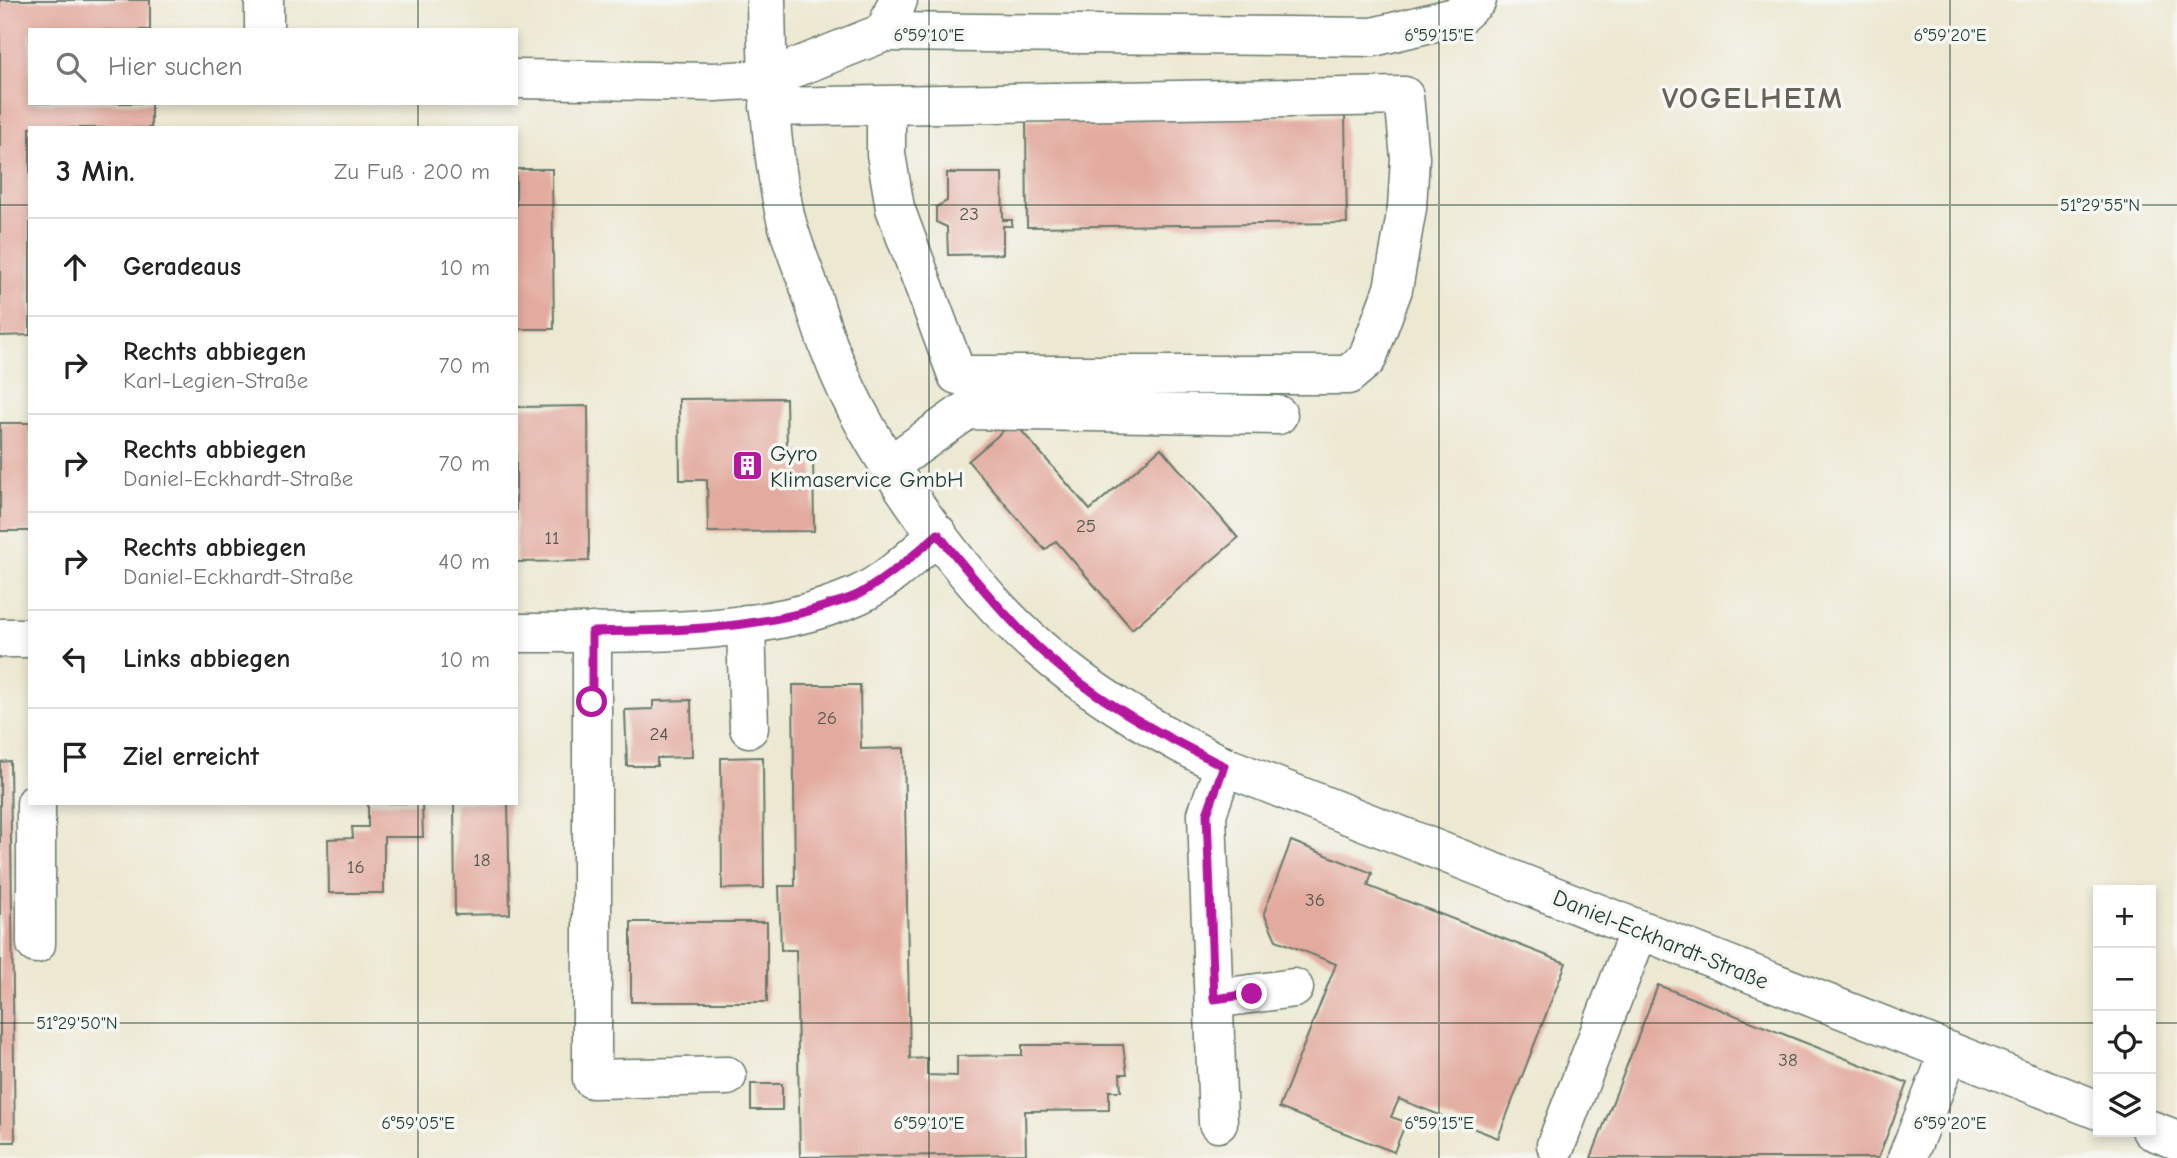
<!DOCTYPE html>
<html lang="de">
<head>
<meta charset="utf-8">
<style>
  :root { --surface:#fff; --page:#f2f2f2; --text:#222; --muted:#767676; --line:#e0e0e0 }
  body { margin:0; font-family:"Comic Neue",sans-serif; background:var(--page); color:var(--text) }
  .controls { position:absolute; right:21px; bottom:21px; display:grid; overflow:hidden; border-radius:0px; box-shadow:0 4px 10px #0003 }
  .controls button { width:63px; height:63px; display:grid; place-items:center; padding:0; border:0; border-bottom:2px solid var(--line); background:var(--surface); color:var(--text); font:35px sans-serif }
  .stop { position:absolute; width:21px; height:21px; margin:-16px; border:5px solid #b5179e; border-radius:50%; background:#fff }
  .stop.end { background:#b5179e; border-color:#fff; box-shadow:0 2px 7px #0008 }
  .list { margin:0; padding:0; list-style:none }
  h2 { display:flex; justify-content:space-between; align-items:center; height:91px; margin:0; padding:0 28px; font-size:30px }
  h2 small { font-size:23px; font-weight:400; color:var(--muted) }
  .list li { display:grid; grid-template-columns:46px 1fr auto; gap:21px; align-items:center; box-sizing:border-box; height:98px; padding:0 28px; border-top:2px solid var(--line) }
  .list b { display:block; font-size:26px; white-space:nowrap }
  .list p { margin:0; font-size:23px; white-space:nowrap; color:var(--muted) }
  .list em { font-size:23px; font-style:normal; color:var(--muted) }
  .icon { flex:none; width:38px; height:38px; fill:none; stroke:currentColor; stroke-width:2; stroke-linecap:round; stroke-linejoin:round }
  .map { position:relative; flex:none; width:2177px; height:1158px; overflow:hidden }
  .search { position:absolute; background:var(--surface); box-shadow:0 4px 10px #0003; left:28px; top:28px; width:490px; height:77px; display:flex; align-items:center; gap:18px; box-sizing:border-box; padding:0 24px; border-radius:0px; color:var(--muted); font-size:26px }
  .panel { position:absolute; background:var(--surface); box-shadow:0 4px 10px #0003; left:28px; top:126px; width:490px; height:679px; border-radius:0px }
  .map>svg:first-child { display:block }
</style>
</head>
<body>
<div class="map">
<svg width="2177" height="1158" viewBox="0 0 2177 1158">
  <rect width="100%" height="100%" fill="#f6f6f2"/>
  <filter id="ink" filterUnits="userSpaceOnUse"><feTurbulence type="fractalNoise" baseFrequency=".0143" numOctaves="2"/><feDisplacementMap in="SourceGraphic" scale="14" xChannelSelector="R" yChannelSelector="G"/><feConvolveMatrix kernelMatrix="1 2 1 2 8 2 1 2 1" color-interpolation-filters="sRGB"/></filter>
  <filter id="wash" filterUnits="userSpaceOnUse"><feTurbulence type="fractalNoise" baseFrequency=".00686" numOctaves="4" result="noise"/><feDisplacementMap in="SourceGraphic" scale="28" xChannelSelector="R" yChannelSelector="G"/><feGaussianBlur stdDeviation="1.57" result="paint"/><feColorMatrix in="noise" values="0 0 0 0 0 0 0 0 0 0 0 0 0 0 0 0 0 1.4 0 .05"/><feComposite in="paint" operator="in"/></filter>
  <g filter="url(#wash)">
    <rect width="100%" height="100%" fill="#ece8d1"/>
    <g id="blocks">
      <g fill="#e3ab9f">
        <path d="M0,0H150V30H30V103H151V128H30V335L0,336Z"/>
        <path d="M1345,116L1347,223L1027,227L1026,120Z"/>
        <path d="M516,169H552L554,329H516Z"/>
        <path d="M947,173H1002L1003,220H1012V226H1003V254L948,255L947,227L936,222V207L947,201Z"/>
        <path d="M786,398L787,452H813L814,531L708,532L707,480H680L679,399Z"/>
        <path d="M588,406L589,561L516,562V407Z"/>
        <path d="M1014,422L1090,510L1161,448L1238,538L1132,629L1056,541L1045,550L968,461Z"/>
        <rect x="0" y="423" width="30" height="108"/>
        <path d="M793,685H860L861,749L904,748L910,1059L927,1058V1075L957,1076V1056L1022,1055V1045H1123L1127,1074H1120L1121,1091H1109V1110L1025,1111L1026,1154L800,1157L796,950H781L779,886H795Z"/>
        <path d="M691,700L692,757L657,758V766H627L625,710L653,709V701Z"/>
        <path d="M763,757L764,888L722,889L721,758Z"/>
        <path d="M10,761L15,1142H0V762Z"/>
        <path d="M368,803H422L423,837H384V893H329L328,839L353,838L352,827H368Z"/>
        <path d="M454,803H508L510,914L455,915Z"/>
        <path d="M1291,841L1372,873L1368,886L1566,963L1498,1138L1399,1099L1391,1117L1406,1122L1394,1152L1279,1108L1336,964L1276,940L1264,913Z"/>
        <rect x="631" y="922" width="136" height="80"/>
        <path d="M1658,985L1908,1083L1878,1158H1591Z"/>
        <rect x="751" y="1084" width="31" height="26"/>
      </g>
    </g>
  </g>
  <g filter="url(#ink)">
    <use href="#blocks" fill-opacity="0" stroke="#67796b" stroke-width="2"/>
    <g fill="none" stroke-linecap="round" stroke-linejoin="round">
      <defs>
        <g id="minor">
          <path d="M264,0V30"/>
          <path d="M766,0C767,72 769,144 785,215C790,237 799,259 807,280C815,305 822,331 832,355C867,448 963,582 1038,647C1094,696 1157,733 1224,766L2098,1110"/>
          <path d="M885,32L1373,37L1459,16L1477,0"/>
          <path d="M516,79L715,82L767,79L885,32L898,0"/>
          <path d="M769,107L1404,96L1410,158L1407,208L1393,289L1367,359L1348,375H957L895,208L886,154V105"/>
          <path d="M890,465L967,410L1278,415"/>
          <path d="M746,624L749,728"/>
          <path d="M592,632V1079L727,1076"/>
          <path d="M516,633C621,632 761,639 858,595C887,582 914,555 938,534"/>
          <path d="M0,638H30"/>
          <path d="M36,944V803"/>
          <path d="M1214,999L1294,988"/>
          <path d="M1218,1123L1207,814L1224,766"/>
          <path d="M2151,1130L2177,1140"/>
          <path d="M1556,1145L1639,930"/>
          <path d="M1907,1158L1949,1053"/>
        </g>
      </defs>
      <use href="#minor" stroke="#67796b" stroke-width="41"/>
      <use href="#minor" stroke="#fff" stroke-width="38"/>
    </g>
  </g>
  <g fill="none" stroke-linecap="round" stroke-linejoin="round" filter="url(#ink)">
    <path stroke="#b5179e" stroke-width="9" d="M592,702V632C670,631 751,630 826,606C837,602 851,599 861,593C889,577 914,555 938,534C968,572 999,609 1034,644C1088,696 1157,733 1224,766L1207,814L1214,999L1252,994"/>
  </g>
  <path fill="none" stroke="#1f3d34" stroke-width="2" stroke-opacity="0.45" d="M418,0V30M929,0V1158M1439,0V1158M1950,0V1158M418,103V128M0,205H30M516,205H2177M418,803V1158M0,1023H2098M2151,1023H2177"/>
  <defs>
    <symbol id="building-square" viewBox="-11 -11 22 22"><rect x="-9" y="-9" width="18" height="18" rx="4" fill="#b5179e" stroke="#f6f6f2"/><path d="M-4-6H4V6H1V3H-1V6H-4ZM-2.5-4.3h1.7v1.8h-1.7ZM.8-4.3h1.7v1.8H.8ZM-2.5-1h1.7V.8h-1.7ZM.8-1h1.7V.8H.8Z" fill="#fff"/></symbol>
  </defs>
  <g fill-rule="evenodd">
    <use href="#building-square" x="730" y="448" width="35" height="35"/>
  </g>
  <g text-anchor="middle" stroke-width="7" stroke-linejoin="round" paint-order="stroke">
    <g font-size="19" fill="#50584f">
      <text x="969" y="220">23</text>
      <text x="1086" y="532">25</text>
      <text x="552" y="544">11</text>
      <text x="827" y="724">26</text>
      <text x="659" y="740">24</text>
      <text x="482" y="866">18</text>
      <text x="356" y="873">16</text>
      <text x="1315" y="906">36</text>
      <text x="1788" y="1066">38</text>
    </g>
    <g font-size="23" fill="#1f3d34" stroke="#f6f6f2" text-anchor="start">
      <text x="770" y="461">Gyro<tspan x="770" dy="26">Klimaservice GmbH</tspan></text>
    </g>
    <g font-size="23" fill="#1f3d34" stroke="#f6f6f2">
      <text transform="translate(1661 939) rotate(22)" y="8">Daniel-Eckhardt-Straße</text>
    </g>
    <g font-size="30" font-weight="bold" letter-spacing="2" fill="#646459" stroke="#f6f6f2">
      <text x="1753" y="108">VOGELHEIM</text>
    </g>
  </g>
  <g font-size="18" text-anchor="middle" fill="#1f3d34" stroke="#f6f6f2" stroke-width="7" stroke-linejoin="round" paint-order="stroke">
    <text x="929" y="41">6°59'10"E</text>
    <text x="1439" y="41">6°59'15"E</text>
    <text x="1950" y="41">6°59'20"E</text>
    <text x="2100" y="211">51°29'55"N</text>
    <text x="77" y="1029">51°29'50"N</text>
    <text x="418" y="1129">6°59'05"E</text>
    <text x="929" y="1129">6°59'10"E</text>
    <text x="1439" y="1129">6°59'15"E</text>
    <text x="1950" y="1129">6°59'20"E</text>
  </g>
</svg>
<div class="controls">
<button>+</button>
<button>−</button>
<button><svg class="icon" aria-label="locate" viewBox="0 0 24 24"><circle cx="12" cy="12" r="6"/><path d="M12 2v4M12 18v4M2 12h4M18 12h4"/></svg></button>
<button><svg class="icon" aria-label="layers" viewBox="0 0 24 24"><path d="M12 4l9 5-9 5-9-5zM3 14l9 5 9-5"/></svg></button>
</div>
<div class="stop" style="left:592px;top:702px"></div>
<div class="stop end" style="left:1252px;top:994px"></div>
<div class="search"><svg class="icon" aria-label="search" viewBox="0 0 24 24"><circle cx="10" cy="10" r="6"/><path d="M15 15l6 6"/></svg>Hier suchen</div>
<section class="panel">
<h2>3 Min.<small>Zu Fuß · 200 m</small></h2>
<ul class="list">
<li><svg class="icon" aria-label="ahead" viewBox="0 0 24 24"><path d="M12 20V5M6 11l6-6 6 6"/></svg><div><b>Geradeaus</b></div><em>10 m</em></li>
<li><svg class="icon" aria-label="right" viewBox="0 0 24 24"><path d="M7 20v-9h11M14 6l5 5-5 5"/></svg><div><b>Rechts abbiegen</b><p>Karl-Legien-Straße</p></div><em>70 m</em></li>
<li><svg class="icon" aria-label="right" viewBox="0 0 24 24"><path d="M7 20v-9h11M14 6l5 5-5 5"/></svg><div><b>Rechts abbiegen</b><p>Daniel-Eckhardt-Straße</p></div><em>70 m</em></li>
<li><svg class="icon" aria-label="right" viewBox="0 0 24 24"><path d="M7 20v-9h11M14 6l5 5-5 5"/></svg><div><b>Rechts abbiegen</b><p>Daniel-Eckhardt-Straße</p></div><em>40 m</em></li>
<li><svg class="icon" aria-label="left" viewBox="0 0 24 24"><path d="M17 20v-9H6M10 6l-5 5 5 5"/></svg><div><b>Links abbiegen</b></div><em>10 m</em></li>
<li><svg class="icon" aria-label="arrive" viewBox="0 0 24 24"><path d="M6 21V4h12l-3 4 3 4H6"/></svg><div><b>Ziel erreicht</b></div></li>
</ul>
</section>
</div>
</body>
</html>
